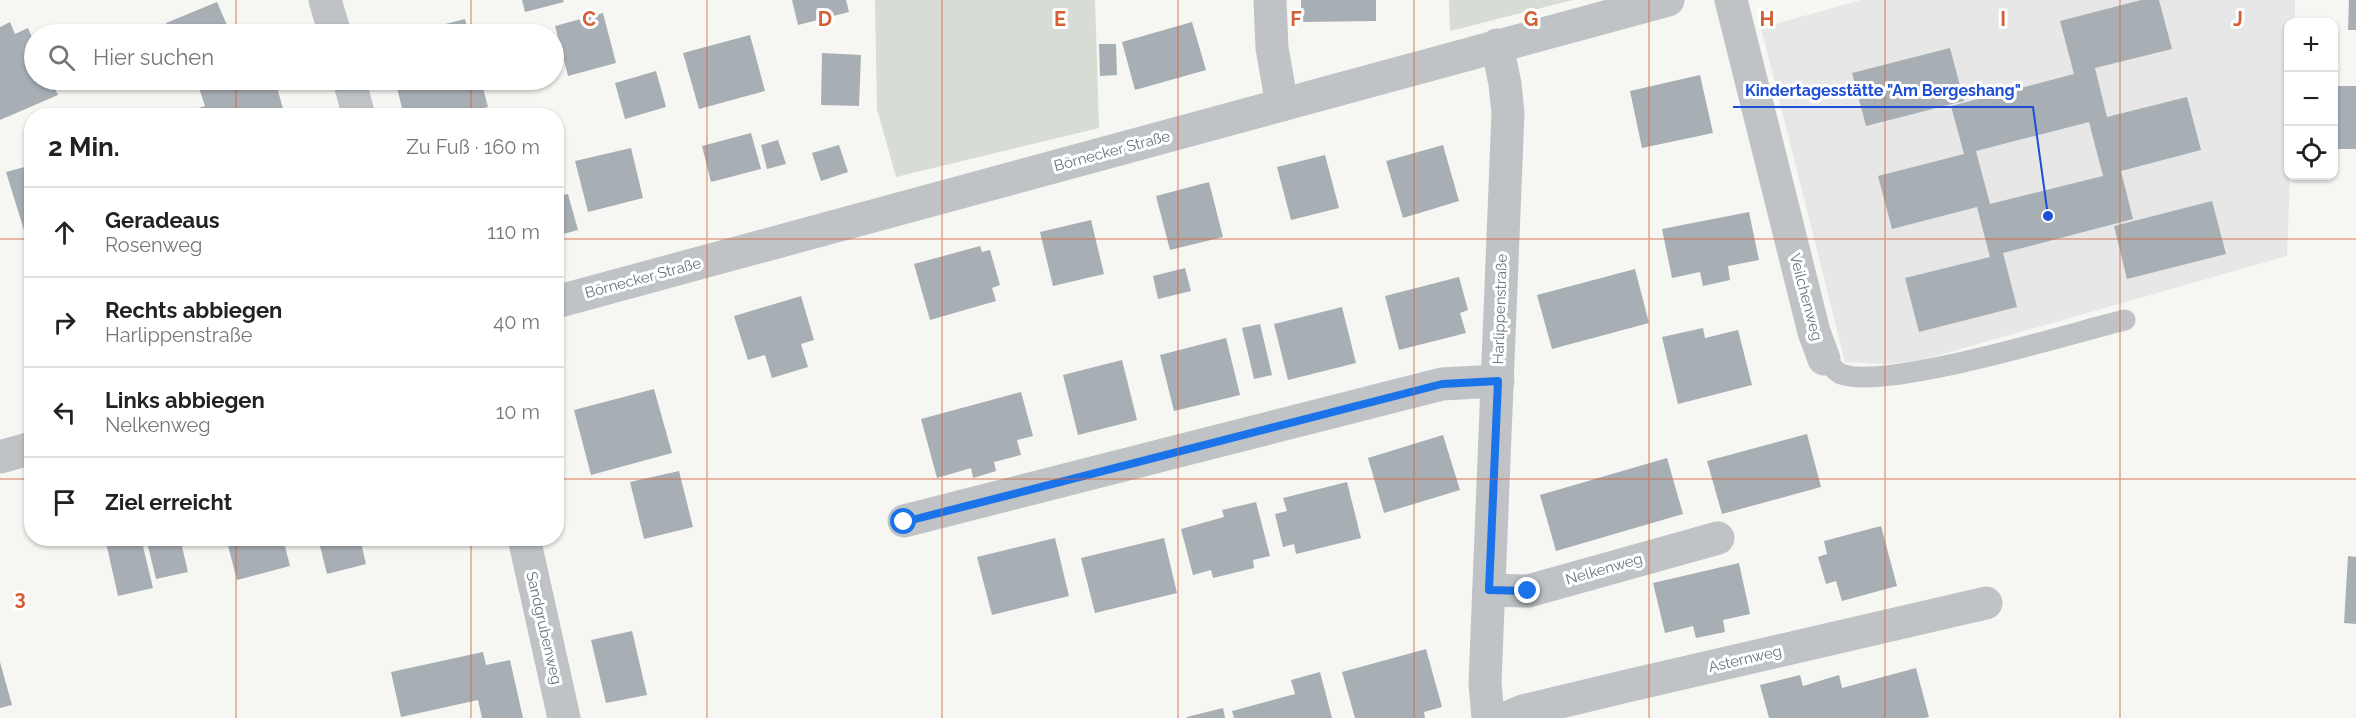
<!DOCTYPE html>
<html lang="de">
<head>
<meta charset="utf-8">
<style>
  :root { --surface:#fff; --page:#f6f6f6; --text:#222; --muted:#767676; --line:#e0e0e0 }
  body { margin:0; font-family:Raleway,sans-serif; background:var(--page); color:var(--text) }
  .controls { position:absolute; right:18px; top:18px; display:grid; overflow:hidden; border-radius:12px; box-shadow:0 2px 4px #0004 }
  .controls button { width:54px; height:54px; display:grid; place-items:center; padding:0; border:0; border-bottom:2px solid var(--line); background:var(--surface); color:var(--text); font:30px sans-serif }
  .stop { position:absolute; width:18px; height:18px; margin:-14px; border:4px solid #1a73e8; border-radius:50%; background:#fff }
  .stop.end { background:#1a73e8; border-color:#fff; box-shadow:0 2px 6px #0008 }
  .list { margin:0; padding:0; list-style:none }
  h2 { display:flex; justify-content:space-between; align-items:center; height:78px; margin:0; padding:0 24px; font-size:26px }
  h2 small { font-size:20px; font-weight:400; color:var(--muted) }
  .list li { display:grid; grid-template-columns:39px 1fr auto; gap:18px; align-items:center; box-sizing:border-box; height:90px; padding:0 24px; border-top:2px solid var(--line) }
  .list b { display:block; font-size:22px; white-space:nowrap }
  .list p { margin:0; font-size:20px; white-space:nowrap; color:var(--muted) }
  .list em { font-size:20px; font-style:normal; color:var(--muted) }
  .icon { flex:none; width:33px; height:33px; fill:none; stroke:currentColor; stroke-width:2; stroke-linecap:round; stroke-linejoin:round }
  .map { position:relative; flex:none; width:2356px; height:718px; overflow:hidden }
  .search { position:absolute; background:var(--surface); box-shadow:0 2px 4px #0004; left:24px; top:24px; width:540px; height:66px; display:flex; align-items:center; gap:15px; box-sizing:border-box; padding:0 21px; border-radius:33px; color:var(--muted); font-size:22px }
  .panel { position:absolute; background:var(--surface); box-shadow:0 2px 4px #0004; left:24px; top:108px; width:540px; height:438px; border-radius:24px }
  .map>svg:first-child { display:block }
</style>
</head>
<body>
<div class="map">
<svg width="2356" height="718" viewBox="0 0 2356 718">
  <rect width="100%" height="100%" fill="#f6f6f3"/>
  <path fill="#e6e7e6" d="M1861,0H2295V22H2288L2290,176L2287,256L1915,362L1883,364L1845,362L1761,28Z"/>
  <g fill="#d7dcd4">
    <path d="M875,0H1095L1099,128L896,177L877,109Z"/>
    <path d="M1449,0H1573L1450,31Z"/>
  </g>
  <g fill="#a8afb4" fill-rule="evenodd">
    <path d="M522,0H563L564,2L525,12Z"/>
    <path d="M792,0H846L849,12L798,25Z"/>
    <path d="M1301,0H1376V21L1301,22Z"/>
    <path d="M2141,0H2159L2172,49L2095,68L2107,117L2187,97L2201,150L2121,171L2133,219L2003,253L2017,307L1919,332L1905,278L1990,257L1977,207L1892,229L1878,176L1964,154L1951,106L2074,74L2060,21ZM2089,122L2103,176L1990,204L1976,151Z"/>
    <path d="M2349,0H2356V30H2348Z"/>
    <path d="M217,2L229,30L218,34H171L166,23Z"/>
    <path d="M603,13L616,63L568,76L555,26Z"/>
    <path d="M465,19L469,34H406Z"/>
    <path d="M10,22L15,34L28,28L34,42V80H51L58,95L0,120V27Z"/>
    <path d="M1192,22L1206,70L1135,90L1122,42Z"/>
    <path d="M750,35L765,91L699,109L683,53Z"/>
    <path d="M1099,44H1116L1117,75L1100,76Z"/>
    <path d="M1950,48L1964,101L1866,126L1852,73Z"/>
    <path d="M822,53L861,55L859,106L821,105Z"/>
    <path d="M656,71L666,107L625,119L615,83Z"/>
    <path d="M1700,75L1713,133L1642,148L1630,91Z"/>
    <path d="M219,80H238L240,87L275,80L285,116H172L205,106L198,85Z"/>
    <path d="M395,80H481L488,107L454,116H404Z"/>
    <rect x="2338" y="86" width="18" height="63"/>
    <path d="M751,133L761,169L711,182L702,146Z"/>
    <path d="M778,140L786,164L767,169L761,145Z"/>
    <path d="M839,145L848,172L821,181L812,153Z"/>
    <path d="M1443,145L1459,201L1403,218L1386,161Z"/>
    <path d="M631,148L643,198L588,212L575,161Z"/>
    <path d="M1325,155L1339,208L1291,220L1277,167Z"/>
    <path d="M32,165V242L28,243L6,172Z"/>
    <path d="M1209,182L1223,237L1170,250L1156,196Z"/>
    <path d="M568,194L578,230L556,236V197Z"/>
    <path d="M2212,201L2226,254L2127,279L2114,226Z"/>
    <path d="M1749,212L1759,260L1728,266L1730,280L1703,286L1700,272L1672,278L1662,229Z"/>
    <path d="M1091,220L1104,274L1053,286L1040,232Z"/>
    <path d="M980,246L982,252L990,250L1000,285L992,288L996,301L930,320L914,264Z"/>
    <path d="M1185,268L1191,291L1158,299L1153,276Z"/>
    <path d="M1635,269L1649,323L1552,349L1537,295Z"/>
    <path d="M1459,277L1468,310L1460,313L1466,333L1399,350L1385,296Z"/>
    <path d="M801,296L814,340L801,344L808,367L772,378L765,355L748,360L734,316Z"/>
    <path d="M1342,307L1356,363L1288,380L1274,324Z"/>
    <path d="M1260,324L1272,375L1254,379L1242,328Z"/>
    <path d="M1703,328L1705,338L1738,330L1752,385L1678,404L1662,337Z"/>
    <path d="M1226,338L1240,395L1174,411L1160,355Z"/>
    <path d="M1122,360L1137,420L1078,435L1063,375Z"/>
    <path d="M654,389L672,453L591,475L574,410Z"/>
    <path d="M1021,392L1033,436L1017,440L1021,455L994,462L996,471L973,478L971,468L937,478L921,419Z"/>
    <path d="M1807,434L1821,487L1722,514L1707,461Z"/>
    <path d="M1443,435L1460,490L1384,513L1368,458Z"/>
    <path d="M1667,458L1683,514L1556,551L1540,495Z"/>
    <path d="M679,471L693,527L644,539L630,482Z"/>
    <path d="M1347,482L1361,538L1296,554L1294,544L1283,547L1275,514L1287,511L1283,498Z"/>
    <path d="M1256,502L1270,556L1253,560L1254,568L1213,578L1211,570L1193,575L1181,529L1224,517L1222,510Z"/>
    <path d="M1881,526L1897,586L1842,601L1836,581L1826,584L1818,557L1827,554L1824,541Z"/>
    <path d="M105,538H141L153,588L118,596Z"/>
    <path d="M146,538H180L188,572L156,579Z"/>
    <path d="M226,538H283L290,566L237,580Z"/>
    <path d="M318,538H360L366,564L327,574Z"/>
    <path d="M1055,538L1069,596L992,615L977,557Z"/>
    <path d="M1164,538L1177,593L1095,613L1081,558Z"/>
    <path d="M2348,556L2356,557V624L2344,623Z"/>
    <path d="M1739,563L1750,614L1723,620L1725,632L1696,638L1693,626L1665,633L1653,583Z"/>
    <path d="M632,631L647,695L606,703L591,640Z"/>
    <path d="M1426,649L1442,707L1424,712L1425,718H1355L1342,672Z"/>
    <path d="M483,652L486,665L510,660L523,718H482L478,700L401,717L391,672Z"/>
    <path d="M0,662L12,705L0,708Z"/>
    <path d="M1916,668L1929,717L1924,718H1769L1760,685L1800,675L1803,686L1839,675L1842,688Z"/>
    <path d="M1320,672L1332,718H1234L1232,711L1295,694L1291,680Z"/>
    <path d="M1223,708L1225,718H1187V717Z"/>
  </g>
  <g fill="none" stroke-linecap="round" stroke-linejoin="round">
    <path stroke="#bfc3c6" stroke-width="21" d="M1824,359C1828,363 1835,371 1841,374C1885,391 2071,333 2125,320"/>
    <g stroke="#bfc3c6" stroke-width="33">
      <path d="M325,0L335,34"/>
      <path d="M1270,0L1272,48L1282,105"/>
      <path d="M1731,0L1814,332L1824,359"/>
      <path d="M349,80L359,116"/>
      <path d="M556,302L1668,0"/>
      <path d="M0,457L32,448"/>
      <path d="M904,521L1442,384L1498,381"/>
      <path d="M524,538L564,718"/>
      <path d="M1489,590L1528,591L1718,538"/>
      <path d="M1488,718L1485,683L1508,113L1505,84L1497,45"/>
      <path d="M1506,718L1523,711L1627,686L1986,603"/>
    </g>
  </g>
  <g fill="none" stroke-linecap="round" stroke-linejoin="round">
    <path stroke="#1a73e8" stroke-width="8" d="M904,522L1442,384L1498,381L1489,590L1528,591"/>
  </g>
  <path fill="none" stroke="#d45e35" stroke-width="1.5" stroke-opacity="0.55" d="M236,0V34M471,0V34M707,0V718M942,0V718M1178,0V718M1414,0V718M1649,0V718M1885,0V718M2120,0V718M236,80V116M471,80V116M0,239H32M556,239H2356M0,479H32M556,479H2356M236,538V718M471,538V718"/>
  <g text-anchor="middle" stroke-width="6" stroke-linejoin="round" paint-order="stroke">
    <g font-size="15" fill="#677581" stroke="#fff">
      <text transform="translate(1112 151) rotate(-15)" y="5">Börnecker Straße</text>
      <text transform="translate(643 278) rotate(-15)" y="5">Börnecker Straße</text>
      <text transform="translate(1806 297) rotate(75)" y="5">Veilchenweg</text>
      <text transform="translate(1500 309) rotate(-88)" y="5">Harlippenstraße</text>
      <text transform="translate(1604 569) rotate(-16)" y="5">Nelkenweg</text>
      <text transform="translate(544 628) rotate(77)" y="5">Sandgrubenweg</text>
      <text transform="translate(1745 659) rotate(-13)" y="5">Asternweg</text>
    </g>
  </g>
  <g font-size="20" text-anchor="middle" font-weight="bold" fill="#d45e35" stroke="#fff" stroke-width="6" stroke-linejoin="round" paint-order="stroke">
    <text x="589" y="26">C</text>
    <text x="825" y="26">D</text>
    <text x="1060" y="26">E</text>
    <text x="1296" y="26">F</text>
    <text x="1531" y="26">G</text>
    <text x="1767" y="26">H</text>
    <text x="2003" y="26">I</text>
    <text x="2238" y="26">J</text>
    <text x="20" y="605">3</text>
  </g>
  <path fill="none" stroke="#1d4ed8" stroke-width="2" d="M2048 216L2033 107H1733"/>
  <circle fill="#1d4ed8" stroke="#fff" stroke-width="2" cx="2048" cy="216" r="6"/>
  <g font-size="16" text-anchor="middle" font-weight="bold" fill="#1d4ed8" stroke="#fff" stroke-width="6" stroke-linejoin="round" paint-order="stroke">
    <text x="1883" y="96">Kindertagesstätte "Am Bergeshang"</text>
  </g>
</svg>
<div class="controls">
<button>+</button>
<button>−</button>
<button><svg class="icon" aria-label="locate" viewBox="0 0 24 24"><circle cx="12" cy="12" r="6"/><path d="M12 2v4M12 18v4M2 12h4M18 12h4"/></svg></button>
</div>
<div class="stop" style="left:904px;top:522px"></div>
<div class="stop end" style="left:1528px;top:591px"></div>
<div class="search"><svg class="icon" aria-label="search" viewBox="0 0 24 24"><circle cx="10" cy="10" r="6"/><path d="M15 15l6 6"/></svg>Hier suchen</div>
<section class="panel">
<h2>2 Min.<small>Zu Fuß · 160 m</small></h2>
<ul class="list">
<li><svg class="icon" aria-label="ahead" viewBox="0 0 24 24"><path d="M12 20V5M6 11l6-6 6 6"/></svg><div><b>Geradeaus</b><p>Rosenweg</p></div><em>110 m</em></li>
<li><svg class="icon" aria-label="right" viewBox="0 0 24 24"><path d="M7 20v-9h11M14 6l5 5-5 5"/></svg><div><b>Rechts abbiegen</b><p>Harlippenstraße</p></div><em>40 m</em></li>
<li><svg class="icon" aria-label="left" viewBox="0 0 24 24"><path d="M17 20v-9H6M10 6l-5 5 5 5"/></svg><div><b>Links abbiegen</b><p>Nelkenweg</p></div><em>10 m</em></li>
<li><svg class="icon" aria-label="arrive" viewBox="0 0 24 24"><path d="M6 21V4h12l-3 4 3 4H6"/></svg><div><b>Ziel erreicht</b></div></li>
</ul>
</section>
</div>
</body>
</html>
